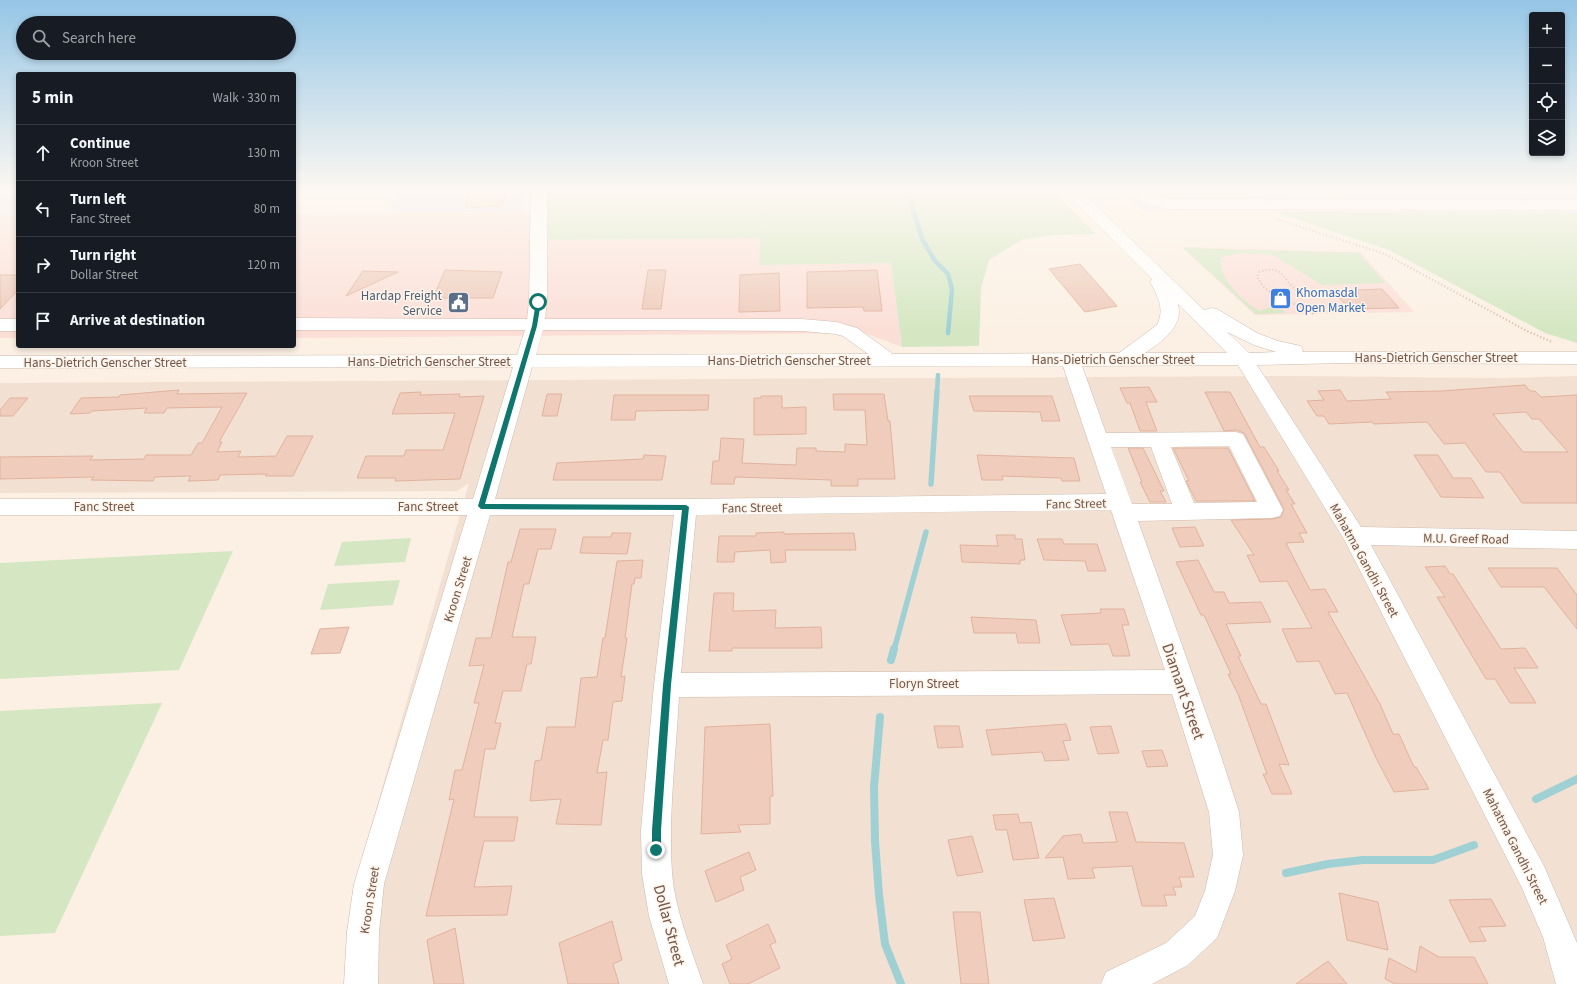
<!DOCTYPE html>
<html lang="en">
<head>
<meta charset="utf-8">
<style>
  :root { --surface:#171b24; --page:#20242c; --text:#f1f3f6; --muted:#9ea1a6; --line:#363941 }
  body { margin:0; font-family:"Source Sans 3",sans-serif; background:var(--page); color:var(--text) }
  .controls { position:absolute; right:12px; top:12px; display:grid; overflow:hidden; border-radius:4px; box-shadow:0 2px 6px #0003 }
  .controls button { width:36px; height:36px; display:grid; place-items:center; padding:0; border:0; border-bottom:1px solid var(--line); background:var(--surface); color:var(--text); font:20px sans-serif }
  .stop { position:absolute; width:12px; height:12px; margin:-9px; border:3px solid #0f766e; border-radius:50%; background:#fff }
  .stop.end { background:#0f766e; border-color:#fff; box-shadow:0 1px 4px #0008 }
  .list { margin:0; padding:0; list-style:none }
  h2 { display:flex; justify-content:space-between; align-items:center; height:52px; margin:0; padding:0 16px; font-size:17px }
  h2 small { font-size:13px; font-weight:400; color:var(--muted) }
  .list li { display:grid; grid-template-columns:26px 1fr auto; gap:12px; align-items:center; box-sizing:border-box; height:56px; padding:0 16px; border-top:1px solid var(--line) }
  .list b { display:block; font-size:15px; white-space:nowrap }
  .list p { margin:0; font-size:13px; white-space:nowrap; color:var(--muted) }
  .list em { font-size:13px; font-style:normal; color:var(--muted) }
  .icon { flex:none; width:22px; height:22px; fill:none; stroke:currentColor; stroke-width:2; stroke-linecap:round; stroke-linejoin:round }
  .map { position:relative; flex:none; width:1577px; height:984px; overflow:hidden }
  .search { position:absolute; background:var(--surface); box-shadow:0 2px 6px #0003; left:16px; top:16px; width:280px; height:44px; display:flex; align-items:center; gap:10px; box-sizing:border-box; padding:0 14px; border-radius:22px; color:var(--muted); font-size:15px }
  .panel { position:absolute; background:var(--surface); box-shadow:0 2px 6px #0003; left:16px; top:72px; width:280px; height:276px; border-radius:4px }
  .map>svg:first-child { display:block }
</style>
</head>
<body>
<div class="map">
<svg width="1577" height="984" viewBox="0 0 1577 984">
  <rect width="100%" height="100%" fill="#fbf0e3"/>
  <path fill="#f2e1d2" d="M1293,376L1502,378L1577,376V984H347L346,934L357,876L469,483L457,491L0,493V383Z"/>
  <g fill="#fbdfd7">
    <path d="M539,212V240L760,238L759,265L891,263L902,347L864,333L294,338V214Z"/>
    <rect x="0" y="216" width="18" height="122"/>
    <path d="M1181,247L1361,252L1414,312L1255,315Z"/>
  </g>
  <g fill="#ede0f7">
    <rect x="0" y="192" width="18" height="24"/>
    <path d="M399,192H525L524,212L386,213Z"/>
    <path d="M1122,192H1577V213L1144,211Z"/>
  </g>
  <g fill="#d4e7c2">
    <path d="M539,192H1054L1096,234L1052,235L1021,240L989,260L981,288L979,346L902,347L891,263L759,265L760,238L539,240Z"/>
    <path d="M1274,212L1577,213V343L1545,333L1389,250Z"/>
    <path d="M1183,248L1359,253L1385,283L1322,285L1273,255L1242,253L1221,257C1217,278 1243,301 1259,311L1277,305L1286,313L1256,314Z"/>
    <path d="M411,538L405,562L334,566L342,542Z"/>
    <path d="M233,551L179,670L0,679V563Z"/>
    <path d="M400,580L393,605L320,610L328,584Z"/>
    <path d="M162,703L55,933L0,936V711Z"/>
  </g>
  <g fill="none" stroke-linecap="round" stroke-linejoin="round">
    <g stroke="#9fd0d4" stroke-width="4.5">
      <path d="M908,192L922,239L935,261L948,274L952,289L948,333"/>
      <path d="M937,392L938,375"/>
    </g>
    <g stroke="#9fd0d4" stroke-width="5.5">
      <path d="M931,484L937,391"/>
      <path d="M894,650L926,532"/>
    </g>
    <g stroke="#9fd0d4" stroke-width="8">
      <path d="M891,660L894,649"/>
      <path d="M880,717L874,787L875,841L879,895L885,944L901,984"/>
      <path d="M1536,799L1577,779"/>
      <path d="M1286,873L1328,864L1363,860H1433L1474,845"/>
    </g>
  </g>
  <g fill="#efccbc" stroke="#e1b29d" fill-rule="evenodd">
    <path d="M469,192H505L503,206L465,208Z"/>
    <path d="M1080,264L1117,306L1085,312L1049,269Z"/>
    <path d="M445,270L502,272L493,298H433Z"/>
    <path d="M648,270H666L661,309H642Z"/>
    <path d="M877,270L882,311H864L863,307L807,308V272Z"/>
    <path d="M363,271L398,272L346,296Z"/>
    <path d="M779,273L780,311L739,312L740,275Z"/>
    <path d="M0,275H18V290L0,309Z"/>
    <path d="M1382,289L1399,308L1349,309L1334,291Z"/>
    <path d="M1525,385L1530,391H1535L1541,397L1577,395V503H1522L1500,472H1486L1465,443L1444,444L1427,422L1374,424L1372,422L1329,424L1324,416H1317L1307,401L1324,400L1318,391L1340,390L1347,401L1391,399L1386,392L1441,391ZM1526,412L1532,419H1539L1568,452H1523L1493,414Z"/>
    <path d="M1149,387L1157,402H1146L1157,431H1140L1130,403H1127L1120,388Z"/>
    <path d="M179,390L177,394L247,393L219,442H222L217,452L241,451L238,457L276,456L287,436H313L293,476H265L267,474L220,475L218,480L188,481L191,476L155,477L153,481L91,480L94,477L0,479V457L93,456L90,460L144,459L146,455H191L198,443H202L222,407L167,408L164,413H144L147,408L92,411L90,413L70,414L81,398L119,397L120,395Z"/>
    <path d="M421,392L420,395L460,394L459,397L484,396L460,479L395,481L396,478H357L366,456H404L406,450H443L455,413L392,414L400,393Z"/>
    <path d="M1205,392H1230L1260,447H1264L1279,471H1277L1289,490H1286L1295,504H1291L1307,533H1299L1304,542L1286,543L1310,590L1325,589L1338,612H1328L1380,704L1393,734H1399L1414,767H1416L1429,789L1394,792L1377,760L1347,693L1335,694L1319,661L1297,662L1282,629L1312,628L1287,581L1260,582L1247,555H1254L1231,520L1272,519L1281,517L1284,509L1244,433L1236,430L1224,431Z"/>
    <path d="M547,394H562L557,416H542Z"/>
    <path d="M833,394H884L888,421H890L895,479H858V486H831V480L735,477L734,484H711L713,461H719L721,438L744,439L742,463L796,465L797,448H816V451L845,452V444L867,445L865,410H834Z"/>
    <path d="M614,395H709L708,410L636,411L635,420H611Z"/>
    <path d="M761,396H782V408L806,407V434L754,435V398H761Z"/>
    <path d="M969,396H1052L1060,421H1042L1040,412L974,411Z"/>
    <path d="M10,398H28L13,416H0V410Z"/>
    <path d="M1128,448H1143L1164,491H1160L1166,502H1150L1140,482H1142Z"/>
    <path d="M1173,448H1228L1255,501H1196L1186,481H1189Z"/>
    <path d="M644,455L666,456L662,480H553L557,463L643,459Z"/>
    <path d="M977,455L1074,458L1080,481H1062L1061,478L1002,476L1003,480H982Z"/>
    <path d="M1414,455H1438L1453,478H1471L1484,498L1441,497Z"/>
    <path d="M1195,527L1204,546L1180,547L1172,528Z"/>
    <path d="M520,529H556L551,549H538L529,584H524L512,637H536L531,664H527L521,691H503L495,723H501L495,749H485L474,817H518L514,841H484L474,887L512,886L507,915L426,916L454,799L449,800L455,770H462L479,703H474L484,665L469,666L476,638H491L508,562H511Z"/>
    <path d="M784,532V534L854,533L856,550H785L786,562L771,563L770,550L735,552L734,562H717L719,536H756V533Z"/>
    <path d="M612,533H631L627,554L580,553L583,537H611Z"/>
    <path d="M996,535H1015V539H1022L1025,560H1020V564L962,562L960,545L998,546Z"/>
    <path d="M1037,539H1062L1064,544H1097L1106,571H1088L1085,561L1044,560Z"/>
    <path d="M643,560L641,578H635L634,584H632L625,638H627L621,677L625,676L622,701L613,702L608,740H603L597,773L607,772L601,825L556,824L561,799L530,801L535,761L541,760L547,727H575L581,678L597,677L603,638H605L617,561Z"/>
    <path d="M1198,560L1214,592H1224L1229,603L1261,602L1271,622L1226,624L1241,656H1238L1261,704H1266L1289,765L1279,764L1292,794H1272L1263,774H1267L1238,694L1228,674H1231L1204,615H1201L1176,562Z"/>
    <path d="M1445,566L1450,574H1453L1501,649L1525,648L1538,668H1514L1536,703H1510L1495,679H1486L1437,597H1445L1425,567Z"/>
    <path d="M1488,568H1557L1577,595V629L1544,587H1501Z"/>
    <path d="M714,593H734L733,611L776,610L775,628L821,627L822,648H732V651H709Z"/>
    <path d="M1100,609H1124L1129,625H1122L1130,656H1113L1109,644L1071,645L1061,615L1101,613Z"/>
    <path d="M971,617L1036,620L1040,643H1018L1016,633H974Z"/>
    <path d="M349,627L340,653L311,654L320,629Z"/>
    <path d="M770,724L773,796H770V824L738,825L741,832L701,834L705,727Z"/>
    <path d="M1066,724L1071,740L1063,741L1069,760L1045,761L1042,752L992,755L986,730Z"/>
    <path d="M934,726H959L963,747L938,748Z"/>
    <path d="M1111,726L1119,753L1098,754L1090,727Z"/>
    <path d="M1162,750L1168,766L1147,767L1142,751Z"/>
    <path d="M1109,812H1127L1136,842L1184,843L1194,877H1179L1182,887H1173L1176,895H1164L1167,906H1142L1132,866L1092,868L1095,878L1068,879L1063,857L1045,858L1063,836L1081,834L1083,843L1117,842Z"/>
    <path d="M1018,814L1020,823L1031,822L1039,858L1013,860L1007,830H996L993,815Z"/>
    <path d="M972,836L983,872L957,876L948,840Z"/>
    <path d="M749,852L756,870L740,877L744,890L716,902L705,871Z"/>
    <path d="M1339,893L1378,902L1388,950L1347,940Z"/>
    <path d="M1054,898L1065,938L1033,941L1024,900Z"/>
    <path d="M1491,899L1506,926L1479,927L1486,941L1470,942L1449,900Z"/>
    <path d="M953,912H980L989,984H961Z"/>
    <path d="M612,921L622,960L613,964L619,984H568L559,943Z"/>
    <path d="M768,924L776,942L770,945L780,968L748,984H730L722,964L732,959L726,945Z"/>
    <path d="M455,928L464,984H434L427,940Z"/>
    <path d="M1420,946L1439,957H1474L1488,984H1395L1385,979L1389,958L1416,972Z"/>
    <path d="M1328,961L1347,984H1296Z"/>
  </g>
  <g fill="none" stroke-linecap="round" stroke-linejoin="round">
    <defs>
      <g id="minor">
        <path d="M531,192H547V302L545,319H802L837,322L857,328L893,354L1119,353L1157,325C1165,310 1158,296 1150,282L1152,279L1065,192H1082L1204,310L1211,308L1217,309L1257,333L1278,341L1301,346L1303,350L1302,352H1577V364L1345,363L1257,365L1361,527L1577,531V549L1371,545L1544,866L1577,943V984H1556L1543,937L1522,888L1345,541L1238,365L1082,366L1106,433L1236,432L1243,434L1283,510L1280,516L1272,518L1138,521L1218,747L1239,812L1243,855L1235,891L1217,938L1188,965L1152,984H1101L1106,972L1166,943L1195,916L1205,891L1213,855L1209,812L1172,694L679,697C676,755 668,814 672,873C675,911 691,948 703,984H669L649,916L642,874L641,830L654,685L674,515H490L384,884L379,932L378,984H344L347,932L354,884L467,515H0V499H473L513,367L0,368V356L517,355L525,330H294V318L527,319L529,302ZM1178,304L1227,353H1145C1161,342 1184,327 1178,304ZM543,330L802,331L835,334L843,336L868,354L536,355ZM1227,332L1254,345L1276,352L1249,353ZM1063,366L1106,494L686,499H495L532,367ZM1229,446L1257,502L1194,503L1171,447ZM1111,447H1151L1172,504H1132ZM1111,510L1165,670L681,673L696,515Z"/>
        <path d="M1130,192H1149L1169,199L1577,200V210L1169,209C1157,206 1138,203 1130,192Z"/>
        <rect x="0" y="319" width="18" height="12"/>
      </g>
    </defs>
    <use href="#minor" stroke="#ceb9ad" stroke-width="1"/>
    <g stroke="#d3b09f" stroke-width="2" stroke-dasharray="1 2.5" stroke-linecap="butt">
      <path d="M1276,219L1385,254L1527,331L1552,342"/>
      <path d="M1313,314L1308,310L1274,295L1264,287L1257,277L1259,272C1286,263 1282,282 1297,290C1307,296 1320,295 1331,295"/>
    </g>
    <use href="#minor" fill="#fff" fill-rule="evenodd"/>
  </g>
  <linearGradient id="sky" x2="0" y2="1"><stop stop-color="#95c6e6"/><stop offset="0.58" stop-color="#fdf8f2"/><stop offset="1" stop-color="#fdf8f2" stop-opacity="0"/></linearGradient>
  <rect width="1577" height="330" fill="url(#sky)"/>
  <path fill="#0f766e" d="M538,301L541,302L537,326L485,504L686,505L689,507L671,685L661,830V850L656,854L652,850V830L663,685L682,510L481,509L478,506L532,326L536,302Z"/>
  <defs>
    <symbol id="shop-square" viewBox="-11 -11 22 22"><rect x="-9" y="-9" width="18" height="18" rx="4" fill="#3f7fe0" stroke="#fef4e9"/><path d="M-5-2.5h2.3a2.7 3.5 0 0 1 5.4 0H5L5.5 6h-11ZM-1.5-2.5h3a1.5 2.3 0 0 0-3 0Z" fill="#fff"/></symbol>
    <symbol id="civic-square" viewBox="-11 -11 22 22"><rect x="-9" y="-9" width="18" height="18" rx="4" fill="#5c6f8a" stroke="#fef4e9"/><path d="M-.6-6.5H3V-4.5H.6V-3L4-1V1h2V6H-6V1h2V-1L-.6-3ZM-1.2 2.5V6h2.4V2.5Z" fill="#fff"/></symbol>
  </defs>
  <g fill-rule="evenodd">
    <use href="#shop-square" x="1268" y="286" width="25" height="25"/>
    <use href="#civic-square" x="446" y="290" width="25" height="25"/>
  </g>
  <g text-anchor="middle" stroke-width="3" stroke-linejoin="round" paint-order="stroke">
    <g font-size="13" fill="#366cbe" stroke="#fef4e9" text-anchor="start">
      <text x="1296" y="297">Khomasdal<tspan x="1296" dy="15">Open Market</tspan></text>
    </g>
    <g font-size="13" fill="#4e5e75" stroke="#fef4e9" text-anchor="end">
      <text x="442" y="300">Hardap Freight<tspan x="442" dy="15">Service</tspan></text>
    </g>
    <g font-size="13" fill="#71554a" stroke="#fef4e9">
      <text x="1436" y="362">Hans-Dietrich Genscher Street</text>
      <text x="1113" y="364">Hans-Dietrich Genscher Street</text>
      <text x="789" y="365">Hans-Dietrich Genscher Street</text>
      <text x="429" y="366">Hans-Dietrich Genscher Street</text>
      <text x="105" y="367">Hans-Dietrich Genscher Street</text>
      <text transform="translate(1076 503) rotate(-1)" y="5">Fanc Street</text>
      <text x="104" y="511">Fanc Street</text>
      <text x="428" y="511">Fanc Street</text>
      <text transform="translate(752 507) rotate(-1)" y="5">Fanc Street</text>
      <text transform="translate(1466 538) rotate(1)" y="5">M.U. Greef Road</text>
      <text transform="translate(1365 560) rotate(61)" y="5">Mahatma Gandhi Street</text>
      <text transform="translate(457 589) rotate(-73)" y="5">Kroon Street</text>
      <text x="924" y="688">Floryn Street</text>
      <text transform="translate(1516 846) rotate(63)" y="5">Mahatma Gandhi Street</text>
      <text transform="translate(369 900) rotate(-81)" y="5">Kroon Street</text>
    </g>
    <g font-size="16" fill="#71554a" stroke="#fef4e9">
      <text transform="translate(1184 691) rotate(71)" y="6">Diamant Street</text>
      <text transform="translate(670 925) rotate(75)" y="6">Dollar Street</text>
    </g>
  </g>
</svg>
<div class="controls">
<button>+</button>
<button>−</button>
<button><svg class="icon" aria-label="locate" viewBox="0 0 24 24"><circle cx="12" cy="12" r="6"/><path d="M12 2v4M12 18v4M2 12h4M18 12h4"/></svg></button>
<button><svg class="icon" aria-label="layers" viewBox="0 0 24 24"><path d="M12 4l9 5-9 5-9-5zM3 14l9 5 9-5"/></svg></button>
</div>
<div class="stop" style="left:538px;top:302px"></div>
<div class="stop end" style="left:656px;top:850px"></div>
<div class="search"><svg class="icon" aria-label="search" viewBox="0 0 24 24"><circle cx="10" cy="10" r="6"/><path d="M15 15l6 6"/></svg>Search here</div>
<section class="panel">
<h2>5 min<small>Walk · 330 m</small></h2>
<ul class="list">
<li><svg class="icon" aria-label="ahead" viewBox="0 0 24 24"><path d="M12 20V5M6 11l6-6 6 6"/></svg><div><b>Continue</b><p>Kroon Street</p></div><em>130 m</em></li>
<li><svg class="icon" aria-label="left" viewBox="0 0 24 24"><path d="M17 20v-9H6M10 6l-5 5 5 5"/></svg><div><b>Turn left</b><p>Fanc Street</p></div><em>80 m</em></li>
<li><svg class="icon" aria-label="right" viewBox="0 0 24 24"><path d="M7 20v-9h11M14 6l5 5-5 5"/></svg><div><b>Turn right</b><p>Dollar Street</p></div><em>120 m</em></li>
<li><svg class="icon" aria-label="arrive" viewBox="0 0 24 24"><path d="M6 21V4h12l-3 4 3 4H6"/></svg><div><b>Arrive at destination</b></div></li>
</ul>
</section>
</div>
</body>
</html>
